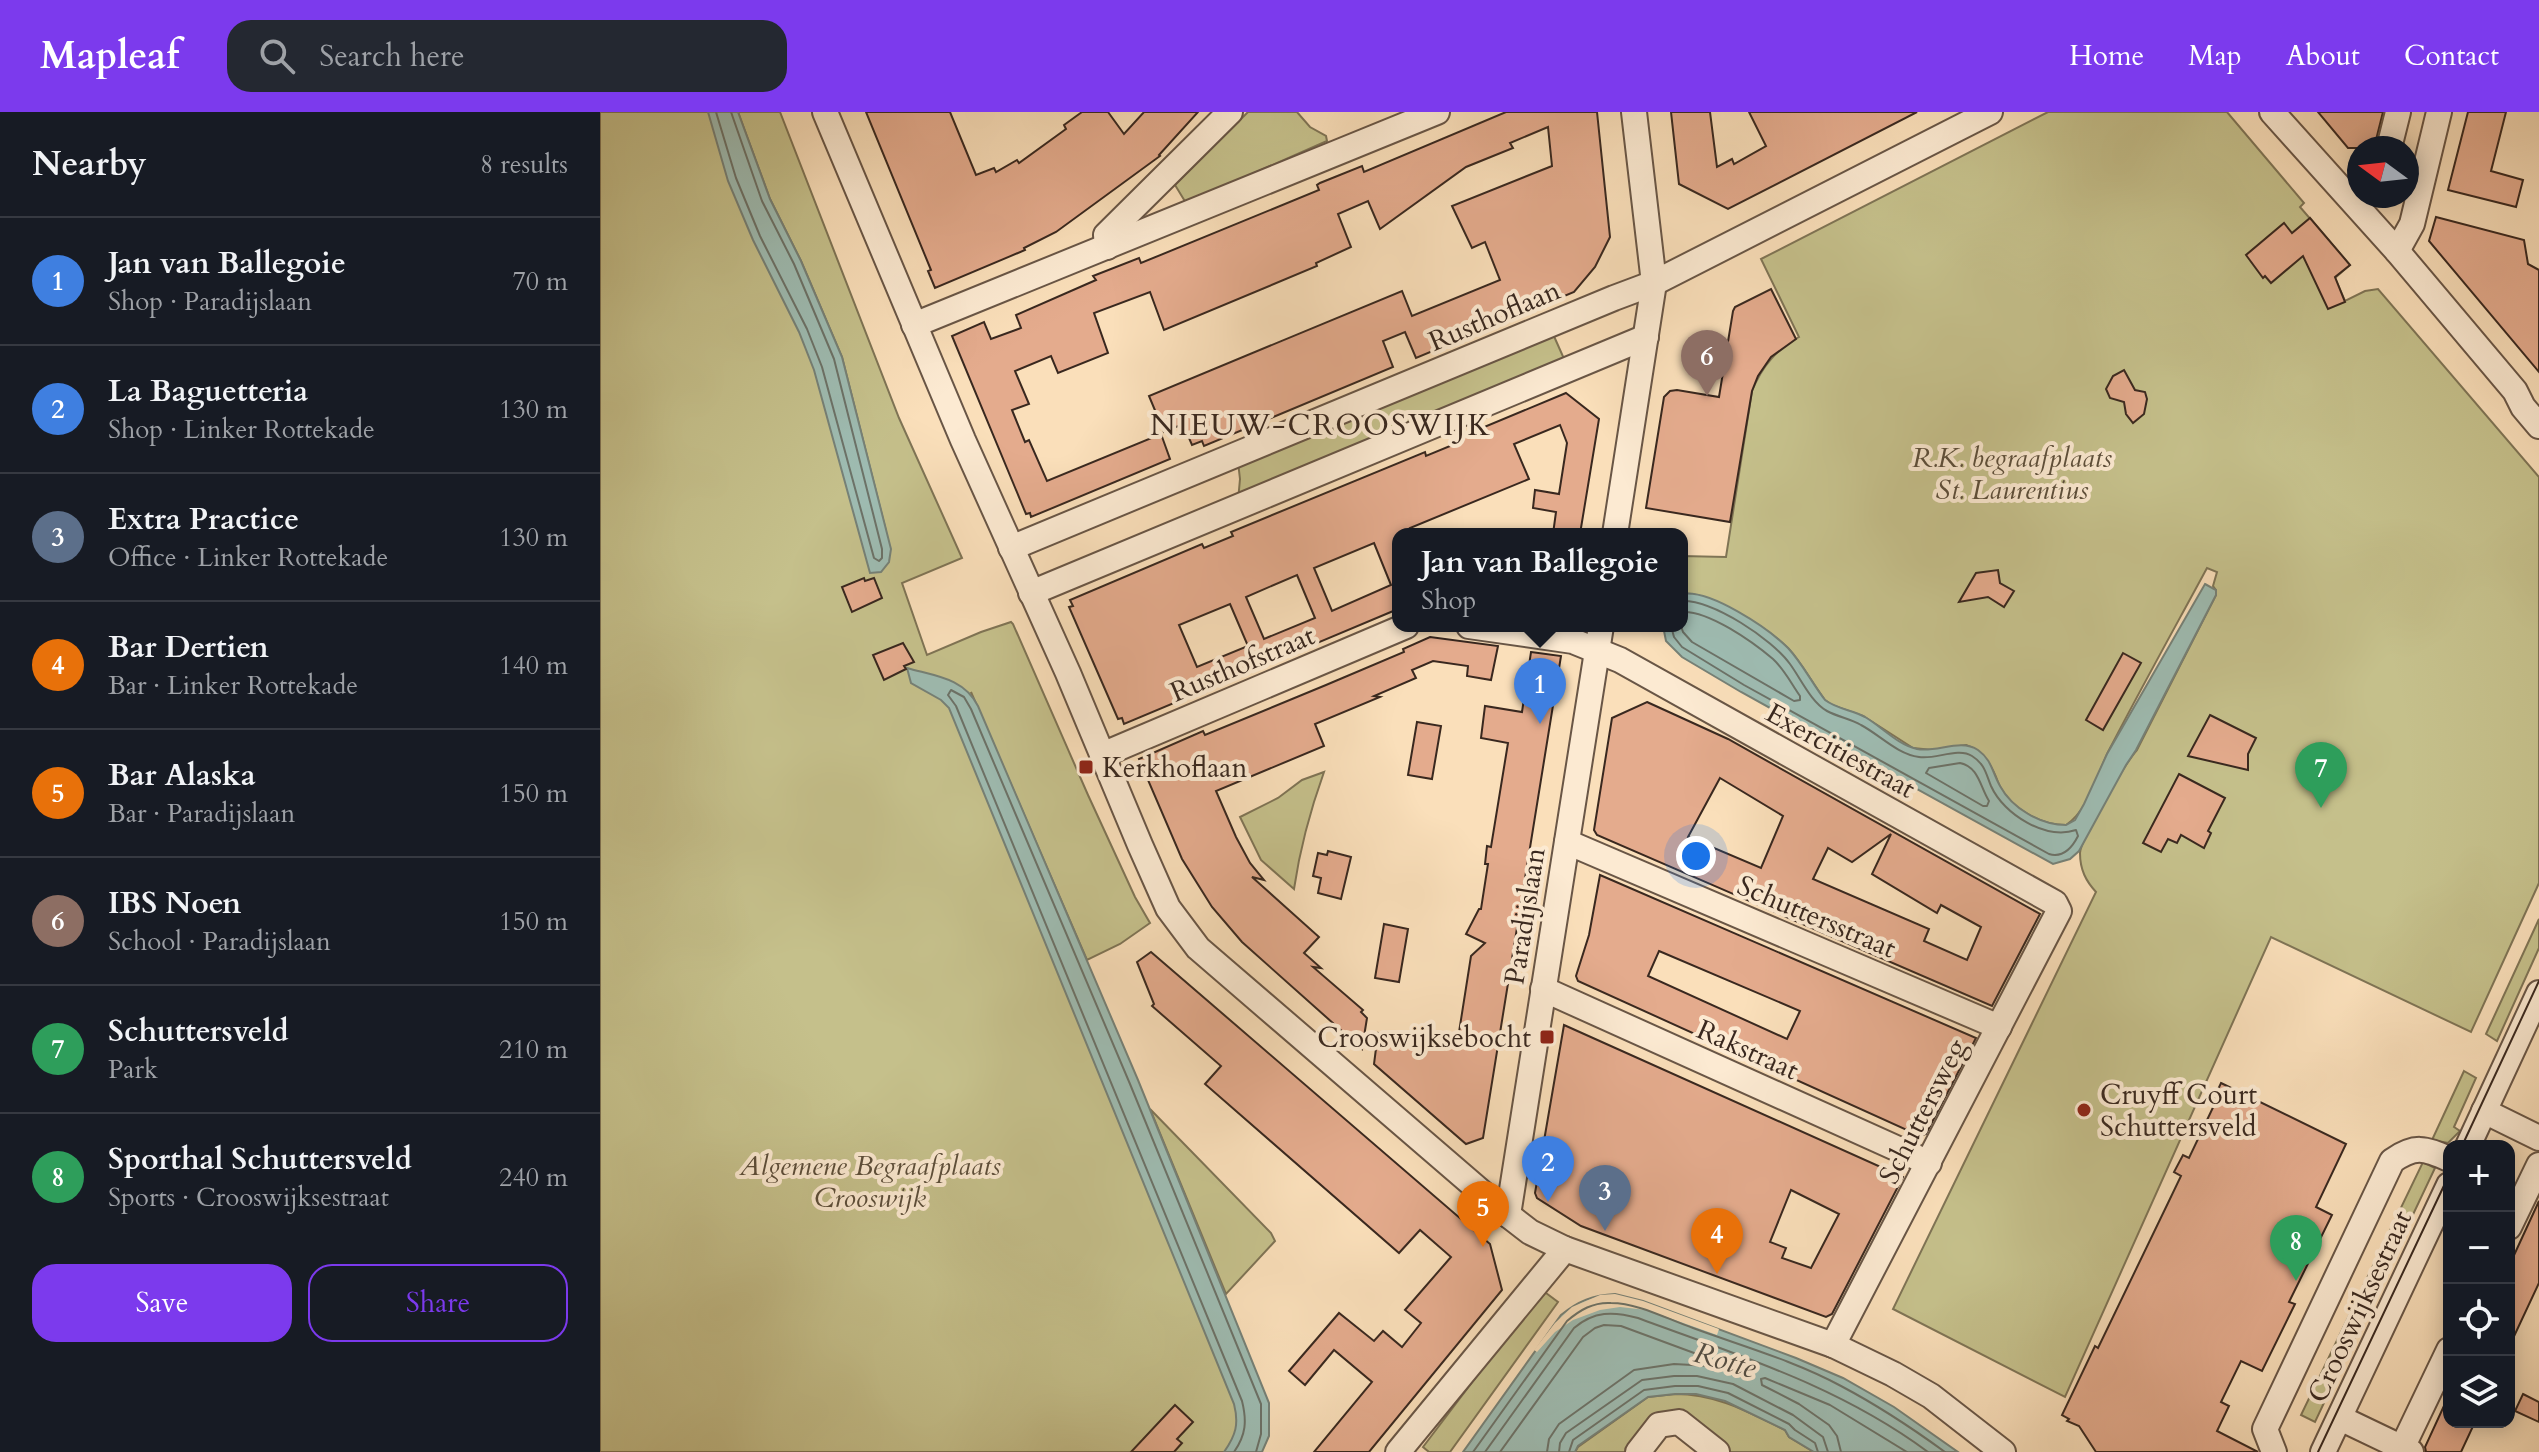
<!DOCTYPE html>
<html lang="en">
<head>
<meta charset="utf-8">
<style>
  :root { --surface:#171b24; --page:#242831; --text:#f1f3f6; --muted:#9ea1a6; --line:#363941; --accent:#7c3aed }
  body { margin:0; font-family:Cardo,serif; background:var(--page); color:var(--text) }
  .controls { position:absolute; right:24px; bottom:24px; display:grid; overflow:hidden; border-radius:16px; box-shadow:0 4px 20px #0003 }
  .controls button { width:72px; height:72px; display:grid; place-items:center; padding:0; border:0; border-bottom:2px solid var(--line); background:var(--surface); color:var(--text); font:40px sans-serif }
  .compass { position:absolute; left:1747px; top:24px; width:72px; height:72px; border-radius:50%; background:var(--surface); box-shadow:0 4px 20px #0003; rotate:285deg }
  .you { position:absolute; left:1096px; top:744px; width:28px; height:28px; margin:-20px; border:6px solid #fff; border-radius:50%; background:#1a73e8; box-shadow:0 0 0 12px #1a73e833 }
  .badge { display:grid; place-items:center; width:52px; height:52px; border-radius:50%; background:var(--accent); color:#fff; font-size:26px; font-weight:700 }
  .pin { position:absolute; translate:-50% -66px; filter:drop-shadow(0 2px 4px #0008) }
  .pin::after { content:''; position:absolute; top:42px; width:28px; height:24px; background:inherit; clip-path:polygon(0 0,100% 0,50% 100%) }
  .popup { position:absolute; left:792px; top:416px; width:296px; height:104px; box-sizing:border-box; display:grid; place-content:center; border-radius:16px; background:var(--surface); filter:drop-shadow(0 2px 6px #0005); font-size:26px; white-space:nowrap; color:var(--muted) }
  .popup b { font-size:30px; color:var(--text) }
  .popup::after { content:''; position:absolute; left:50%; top:100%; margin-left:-16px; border:16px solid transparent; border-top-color:var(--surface) }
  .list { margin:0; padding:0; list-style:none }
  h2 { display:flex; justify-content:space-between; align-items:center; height:104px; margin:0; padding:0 32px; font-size:34px }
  h2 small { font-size:26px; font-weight:400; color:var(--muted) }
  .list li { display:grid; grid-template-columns:52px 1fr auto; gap:24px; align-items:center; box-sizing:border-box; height:128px; padding:0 32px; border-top:2px solid var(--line) }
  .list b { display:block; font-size:30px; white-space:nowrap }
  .list p { margin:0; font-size:26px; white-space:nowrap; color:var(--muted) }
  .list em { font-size:26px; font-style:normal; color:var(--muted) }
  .actions { display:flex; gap:16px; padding:24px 32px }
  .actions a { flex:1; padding:18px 0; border:2px solid var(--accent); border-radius:24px; text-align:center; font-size:28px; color:var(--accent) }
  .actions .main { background:var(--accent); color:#fff }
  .icon { flex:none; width:44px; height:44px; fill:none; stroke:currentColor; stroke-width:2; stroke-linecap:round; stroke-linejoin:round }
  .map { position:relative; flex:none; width:1939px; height:1340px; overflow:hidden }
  header { display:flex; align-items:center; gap:48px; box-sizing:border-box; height:112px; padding:0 40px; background:var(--accent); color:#fff }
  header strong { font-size:38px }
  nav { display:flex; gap:44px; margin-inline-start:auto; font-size:28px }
  .search { width:560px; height:72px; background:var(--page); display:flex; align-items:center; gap:20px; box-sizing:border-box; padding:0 28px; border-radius:24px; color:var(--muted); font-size:30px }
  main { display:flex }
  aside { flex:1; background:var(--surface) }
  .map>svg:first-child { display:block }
</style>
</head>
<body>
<header>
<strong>Mapleaf</strong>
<div class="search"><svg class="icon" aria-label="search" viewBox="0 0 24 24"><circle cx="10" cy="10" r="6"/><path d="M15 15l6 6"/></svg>Search here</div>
<nav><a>Home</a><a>Map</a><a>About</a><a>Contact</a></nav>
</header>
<main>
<aside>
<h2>Nearby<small>8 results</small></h2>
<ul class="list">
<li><span class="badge" style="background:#3f7fe0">1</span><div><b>Jan van Ballegoie</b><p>Shop · Paradijslaan</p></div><em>70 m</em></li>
<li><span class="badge" style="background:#3f7fe0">2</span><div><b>La Baguetteria</b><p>Shop · Linker Rottekade</p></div><em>130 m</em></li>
<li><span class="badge" style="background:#5c6f8a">3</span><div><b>Extra Practice</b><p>Office · Linker Rottekade</p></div><em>130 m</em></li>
<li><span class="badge" style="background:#e8710a">4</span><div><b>Bar Dertien</b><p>Bar · Linker Rottekade</p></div><em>140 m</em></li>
<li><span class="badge" style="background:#e8710a">5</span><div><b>Bar Alaska</b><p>Bar · Paradijslaan</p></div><em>150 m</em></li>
<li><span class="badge" style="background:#8d6e63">6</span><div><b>IBS Noen</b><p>School · Paradijslaan</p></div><em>150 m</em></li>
<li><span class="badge" style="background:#2e9e5b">7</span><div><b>Schuttersveld</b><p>Park</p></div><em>210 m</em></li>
<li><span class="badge" style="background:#2e9e5b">8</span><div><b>Sporthal Schuttersveld</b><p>Sports · Crooswijksestraat</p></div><em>240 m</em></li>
</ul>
<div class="actions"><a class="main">Save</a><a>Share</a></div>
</aside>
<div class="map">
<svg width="1939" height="1340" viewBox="0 0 1939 1340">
  <rect width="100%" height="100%" fill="#fadfba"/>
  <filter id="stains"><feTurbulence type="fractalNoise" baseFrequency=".0025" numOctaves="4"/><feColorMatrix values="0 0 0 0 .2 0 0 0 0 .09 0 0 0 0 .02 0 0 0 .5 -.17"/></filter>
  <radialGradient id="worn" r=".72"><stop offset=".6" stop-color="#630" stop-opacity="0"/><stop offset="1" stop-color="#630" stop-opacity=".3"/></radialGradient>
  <g fill="#c5c08b" stroke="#7f7455" stroke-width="2">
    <path d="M0,0H123L286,419L242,245L201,149L170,87L138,0H180L299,306L362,446L302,471L327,543L381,520L411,510L413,512L488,683L535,785L550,811L520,832L487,848L371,580L379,624L652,1291L648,1340H0Z"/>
    <path d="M648,0H697L710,15L726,24L727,29L586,91L575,73Z"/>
    <path d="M1448,0H1627L1704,91L1700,95L1750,153L1735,166L1745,189L1765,179L1778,177L1939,365V771L1871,920L1671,825L1465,1285L1293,1197L1496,780C1486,769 1480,758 1480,741C1480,729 1526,650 1537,638L1616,483V478L1613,474L1617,460L1607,456C1574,517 1540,578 1508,640C1497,663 1488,699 1466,713C1440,713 1408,695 1398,670C1392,654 1384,639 1366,633L1333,638L1313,636L1263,604L1232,593L1225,588C1212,571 1202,551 1188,536C1168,517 1110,478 1082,482V444L1126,445L1152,279C1162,254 1176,238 1199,225L1161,147Z"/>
    <path d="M953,222L965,249L638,389L640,367L638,350Z"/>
    <path d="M724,660C710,699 700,736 694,777L661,748L640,705L678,686L702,668Z"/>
    <path d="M1939,807V836L1897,929L1886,922Z"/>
    <path d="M1864,959L1876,966L1854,1015L1860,1019L1848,1031L1832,1028Z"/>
    <path d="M550,997L671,1121L675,1129L626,1182Z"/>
    <path d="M1823,1050L1835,1056L1715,1310L1701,1303Z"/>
    <path d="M942,1178L958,1190L850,1340H829L823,1335Z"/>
    <path d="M1075,1282C1117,1282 1148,1300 1185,1318L1189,1325L1214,1340H1127L1079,1302L1029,1340H975L978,1335L1048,1285Z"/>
  </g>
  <g fill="#9ebcb2" stroke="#768177" stroke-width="2">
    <path d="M108,0H138L170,87L201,149L242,245L291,437L289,450L281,460L270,461L214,258L199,220L153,128L128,69Z"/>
    <path d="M1605,472L1616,478V483L1536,638L1526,653L1479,739L1470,747L1453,752L1141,580L1082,545L1066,529L1063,514H1082V482C1110,477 1168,516 1188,536C1202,551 1212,571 1225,588C1237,597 1252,598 1265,605C1282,615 1298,633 1317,637C1337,641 1360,626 1378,638C1392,648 1392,660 1400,674C1412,696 1440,713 1466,713L1475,708L1484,692L1507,642Z"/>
    <path d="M307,556C335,564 364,566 378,594L538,968L669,1291V1324L662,1340H624C636,1323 639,1312 634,1292L349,596L341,588L311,571Z"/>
    <path d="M1015,1182L1043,1189L1196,1246L1243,1266L1294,1295L1358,1340H1214L1189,1325L1185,1318L1125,1289L1096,1282H1075L1048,1285L978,1334L975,1340H863L961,1203C978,1189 993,1183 1015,1182Z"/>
  </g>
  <path fill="#fadfba" d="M1015,1182L1043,1189L1119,1217L1117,1223L1047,1198L1020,1195L1000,1198L973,1208L955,1220L937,1240L934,1238L955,1211L972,1195L1000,1183Z"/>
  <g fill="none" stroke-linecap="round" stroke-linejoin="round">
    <g stroke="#6c7268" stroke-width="2">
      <path d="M116,0L136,66L160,124L207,217L222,255L274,446L279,449L282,446V437L234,247L194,152L162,89L131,0"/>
      <path d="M1071,514L1074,525L1082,535L1144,573L1449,742C1463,746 1472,736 1478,724L1476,718C1446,728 1404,703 1391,674C1386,662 1385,652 1372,644C1358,635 1335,648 1319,645C1297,642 1280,623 1261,613C1251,607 1238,605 1227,599C1211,590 1201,567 1190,552C1172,527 1113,488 1082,489"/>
      <path d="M1081,514L1083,520L1092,530L1194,589L1200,588V584C1191,571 1184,557 1173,547C1153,530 1108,498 1082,500"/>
      <path d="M1360,651C1379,655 1380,675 1389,689L1387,694H1383L1326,661L1329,656Z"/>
      <path d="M634,1340C646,1323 647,1309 642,1289L356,594L348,583L351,578L364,585L371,597L530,972L661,1292V1322L656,1340"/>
      <path d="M873,1340L967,1209C980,1198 993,1190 1011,1191C1038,1191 1067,1207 1093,1216C1142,1234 1195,1249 1241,1274C1277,1293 1312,1316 1345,1340"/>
      <path d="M885,1340L974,1216C994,1199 1013,1199 1038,1206C1140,1244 1239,1274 1328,1340"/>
      <path d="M900,1340L983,1225L995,1216L1004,1213L1021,1214L1113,1248L1110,1254L1074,1252L1034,1258L959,1312L949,1327L947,1340"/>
      <path d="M959,1340L960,1331L966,1321L1042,1268L1074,1264H1097L1133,1272L1193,1303L1223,1325L1228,1340"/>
      <path d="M969,1340L973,1328L1044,1278L1075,1274H1098L1128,1281L1189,1312L1195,1318L1215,1331L1218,1340"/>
      <path d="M1241,1340L1237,1324L1229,1313L1199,1292L1162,1273L1161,1267L1165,1266L1230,1293L1307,1340"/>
    </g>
  </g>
  <g fill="#e4ab8d" stroke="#39281f" stroke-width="2" fill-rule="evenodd">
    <path d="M266,0H350L376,63L394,56L396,60L417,48L419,51L466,17L464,13L482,0H508L524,22L544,0H598L559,43L560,44L456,120L424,136L425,138L335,176L328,159L331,158Z"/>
    <path d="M906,0H997L1010,125L995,155L974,180L816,246L805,220L783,229L793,255L604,334L602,329L592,333L583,312L564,320L549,284L802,179L812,204L900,168L885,130L872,136L852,94L952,54L948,15L910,31L913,36L866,55L780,117L768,89L738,102L751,135L716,151L717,154L564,218L550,180L494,201L508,241L458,261L451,244L415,259L429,292L412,298L425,330L429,328L447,369L561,322L570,347L431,405L430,401L426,402L352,224L384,210L391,227L421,216L416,203L496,168L493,164L539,146L541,151L719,78L717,73L720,71L762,54L764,60Z"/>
    <path d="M1071,0H1110L1117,55L1132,47L1134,52L1166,34L1149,0H1317L1128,97L1079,72Z"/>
    <path d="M1718,0H1783L1774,36H1748Z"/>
    <path d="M1868,0H1906L1891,59L1923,68L1916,95L1848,78Z"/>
    <path d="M1836,105L1924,128L1928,152L1939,158V260L1829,129Z"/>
    <path d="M1710,106L1750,153L1735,165L1745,190L1728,197L1703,144L1671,171L1665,164L1663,166L1646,143L1684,111L1692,121Z"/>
    <path d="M1171,177L1196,227L1171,245L1158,264L1152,279L1130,410L1046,396L1064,285L1070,279L1077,278L1119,285L1133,199L1135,195Z"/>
    <path d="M1524,258L1535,278L1545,280L1547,287L1544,302L1533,311L1526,302L1524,290L1510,286L1506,277L1513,264Z"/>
    <path d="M966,281L999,307L980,422H953L956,400L933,396L935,378L959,382L967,331L960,313L914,332L929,367L810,416L813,422H798V497L524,612L522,606L518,607L469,495L473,494L470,488L602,432L604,436L633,424L631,420L825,340L826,344L855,332L853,328ZM774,431L791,473L732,499L714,456ZM697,463L715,506L664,527L646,485ZM630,492L648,534L597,555L579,513Z"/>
    <path d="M1398,458L1400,471L1414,479L1404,495L1388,485L1359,490L1376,461Z"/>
    <path d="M264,466L265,469L274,466L282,486L252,500L242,475Z"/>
    <path d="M830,525L898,534L891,568L867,564L868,554L833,549L812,558L816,566L774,584L780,585L715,612L724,634L616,679L636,725L650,751L664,768L652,765L719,825L704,841L721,856L713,855L763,898L761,900L767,906L762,937L642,830L612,795L582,747L539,647L603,619L605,623L726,573L804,540L803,537Z"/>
    <path d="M303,531L314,550L304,554L306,557L284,568L273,543Z"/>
    <path d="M931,540L961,544L883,1026L866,1032L774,952L778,921L857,933L871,844L885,831L866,822L879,797H881L888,752H885L887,734L891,735L908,631L881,626L885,594L922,600Z"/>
    <path d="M1523,541L1541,551L1503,618L1486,608Z"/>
    <path d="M1047,590L1128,627L1440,802L1392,894L997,723L994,718L1012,606ZM1120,666L1183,704L1161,756L1088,725ZM1291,722L1272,762L1337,801L1341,793L1381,815L1367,848L1324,829L1329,817L1213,767L1228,736L1252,750Z"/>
    <path d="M1610,603L1656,626L1648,642V658L1588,644Z"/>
    <path d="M817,610L841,614L832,667L808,663Z"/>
    <path d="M1579,662L1625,686L1608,719L1611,721L1604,736L1581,723L1577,731L1568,727L1561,740L1543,731Z"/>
    <path d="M728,739L751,745L741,787L718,781L721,766L713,764L718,741L727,743Z"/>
    <path d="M1000,763L1376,926L1326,1022L1320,1024L978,869L976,864L989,823ZM1059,839L1200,899L1187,927L1048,864Z"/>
    <path d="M784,812L808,817L799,870L775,866Z"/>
    <path d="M551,840L890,1132L902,1178L769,1340H714L772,1270L734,1238L705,1273L689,1259L739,1201L774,1229L783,1219L802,1235L821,1211L805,1198L851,1145L820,1118L799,1141L605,972L621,954L552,894L554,892L537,850Z"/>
    <path d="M964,913L1303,1065L1232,1202L1226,1205L981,1114L937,1086L935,1081ZM1191,1078L1239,1102L1211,1156L1182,1146L1186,1136L1170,1130Z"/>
    <path d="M1621,971L1746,1032L1716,1095L1732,1103L1689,1190L1695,1192L1662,1259L1641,1249L1621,1290L1629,1294L1617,1319L1658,1340H1496L1479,1314L1467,1309L1469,1307L1462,1303L1495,1234L1498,1236L1568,1091L1581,1064L1574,1060L1583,1043L1589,1046L1617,987L1614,986Z"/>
    <path d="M1939,1089V1171L1909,1235V1154Z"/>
    <path d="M1923,1282L1939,1290V1310L1915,1299Z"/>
    <path d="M1849,1283V1310H1875L1861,1340H1826L1825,1335Z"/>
    <path d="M575,1293L593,1310L577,1327L582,1331L574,1340H531Z"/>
  </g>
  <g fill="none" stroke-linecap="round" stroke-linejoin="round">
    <defs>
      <g id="minor">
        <path d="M225,0L363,328L468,561L540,733L568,796L598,836L908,1103L930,1120L965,1137L1233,1233L1293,1262L1331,1284L1403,1340"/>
        <path d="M1672,0L1797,139L1915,279L1923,295L1939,314"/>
        <path d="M1789,36L1798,0"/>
        <path d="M507,135L506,123L630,0"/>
        <path d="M1797,139L1812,112L1839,0"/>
        <path d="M314,213L837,0"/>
        <path d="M1015,422L1054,171L1034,0"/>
        <path d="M411,436L1014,186L1054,171L1390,0"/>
        <path d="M431,481L1046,225"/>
        <path d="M869,514L973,529L1020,548L1455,791L1459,799L1233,1233"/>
        <path d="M502,643L806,514"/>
        <path d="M967,730L1399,915"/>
        <path d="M943,877L1329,1051"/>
        <path d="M1884,999L1939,1026"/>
        <path d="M1868,1034L1939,881"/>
        <path d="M908,1103L1001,514"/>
        <path d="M1909,1115L1939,1053"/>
        <path d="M1740,1306L1811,1340"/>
        <path d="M1802,1336L1849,1238"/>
        <path d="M798,1340L965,1137"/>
        <path d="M1038,1340L1059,1313L1079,1310L1117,1340"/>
        <path d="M1674,1340L1665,1317L1792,1049C1815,1033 1824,1036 1849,1047"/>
        <path d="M1723,1340L1849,1073"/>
      </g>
    </defs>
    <use href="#minor" stroke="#695646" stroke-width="28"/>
    <use href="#minor" stroke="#fcead2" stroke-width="24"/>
    <g stroke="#39281f" stroke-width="2">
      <path d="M1862,1034L1939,869"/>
      <path d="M1718,1340L1849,1063"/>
    </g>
  </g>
  <g fill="#8f2418" stroke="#fcead2" stroke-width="3">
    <rect x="478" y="647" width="16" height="16" rx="4"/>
    <rect x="939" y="917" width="16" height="16" rx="4"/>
    <circle cx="1484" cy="998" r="8"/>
  </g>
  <g text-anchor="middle" stroke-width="8" stroke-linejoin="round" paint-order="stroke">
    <g font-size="28" fill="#39281f" stroke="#fcead2">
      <text transform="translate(894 203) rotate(-23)" y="10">Rusthoflaan</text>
      <text transform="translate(642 551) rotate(-23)" y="10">Rusthofstraat</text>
      <text transform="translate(1241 638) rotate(29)" y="10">Exercitiestraat</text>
      <text transform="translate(924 804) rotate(-81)" y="10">Paradijslaan</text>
      <text transform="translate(1217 804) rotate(23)" y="10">Schuttersstraat</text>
      <text transform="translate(1148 937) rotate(24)" y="10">Rakstraat</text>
      <text transform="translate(1322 999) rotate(-63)" y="10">Schuttersweg</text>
      <text transform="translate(1759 1194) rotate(-65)" y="10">Crooswijksestraat</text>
    </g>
    <g font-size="28" font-style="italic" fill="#5c4e3a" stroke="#fcead2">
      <text x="1412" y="355">R.K. begraafplaats<tspan x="1412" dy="32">St. Laurentius</tspan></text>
      <text x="270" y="1063">Algemene Begraafplaats<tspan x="270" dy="32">Crooswijk</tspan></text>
    </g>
    <g font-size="28" fill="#39281f" stroke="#fcead2" text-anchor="start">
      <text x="502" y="665">Kerkhoflaan</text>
      <text x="931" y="935" text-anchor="end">Crooswijksebocht</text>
      <text x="1500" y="992">Cruyff Court<tspan x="1500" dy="32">Schuttersveld</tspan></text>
    </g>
    <g font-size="30" letter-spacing="2" fill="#39281f" stroke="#fcead2">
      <text x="721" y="323">NIEUW-CROOSWIJK</text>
    </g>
    <g font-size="30" font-style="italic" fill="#524d44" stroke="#fcead2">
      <text transform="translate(1125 1248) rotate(16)" y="10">Rotte</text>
    </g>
  </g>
  <rect width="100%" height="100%" filter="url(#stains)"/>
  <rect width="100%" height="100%" fill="url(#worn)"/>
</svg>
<div class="controls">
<button>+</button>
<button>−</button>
<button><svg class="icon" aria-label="locate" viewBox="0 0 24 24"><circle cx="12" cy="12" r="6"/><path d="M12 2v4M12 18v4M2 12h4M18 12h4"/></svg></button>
<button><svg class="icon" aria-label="layers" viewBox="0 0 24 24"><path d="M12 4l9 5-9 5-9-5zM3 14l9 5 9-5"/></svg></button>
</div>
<svg class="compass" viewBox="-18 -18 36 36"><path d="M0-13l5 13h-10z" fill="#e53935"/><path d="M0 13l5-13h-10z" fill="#9ea1a6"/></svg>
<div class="you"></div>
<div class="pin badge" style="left:940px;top:612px;background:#3f7fe0">1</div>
<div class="popup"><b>Jan van Ballegoie</b>Shop</div>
<div class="pin badge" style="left:948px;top:1090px;background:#3f7fe0">2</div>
<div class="pin badge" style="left:1005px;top:1119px;background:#5c6f8a">3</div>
<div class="pin badge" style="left:1117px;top:1162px;background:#e8710a">4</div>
<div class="pin badge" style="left:883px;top:1135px;background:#e8710a">5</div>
<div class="pin badge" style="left:1107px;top:284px;background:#8d6e63">6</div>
<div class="pin badge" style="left:1721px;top:696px;background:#2e9e5b">7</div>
<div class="pin badge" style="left:1696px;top:1169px;background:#2e9e5b">8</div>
</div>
</main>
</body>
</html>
